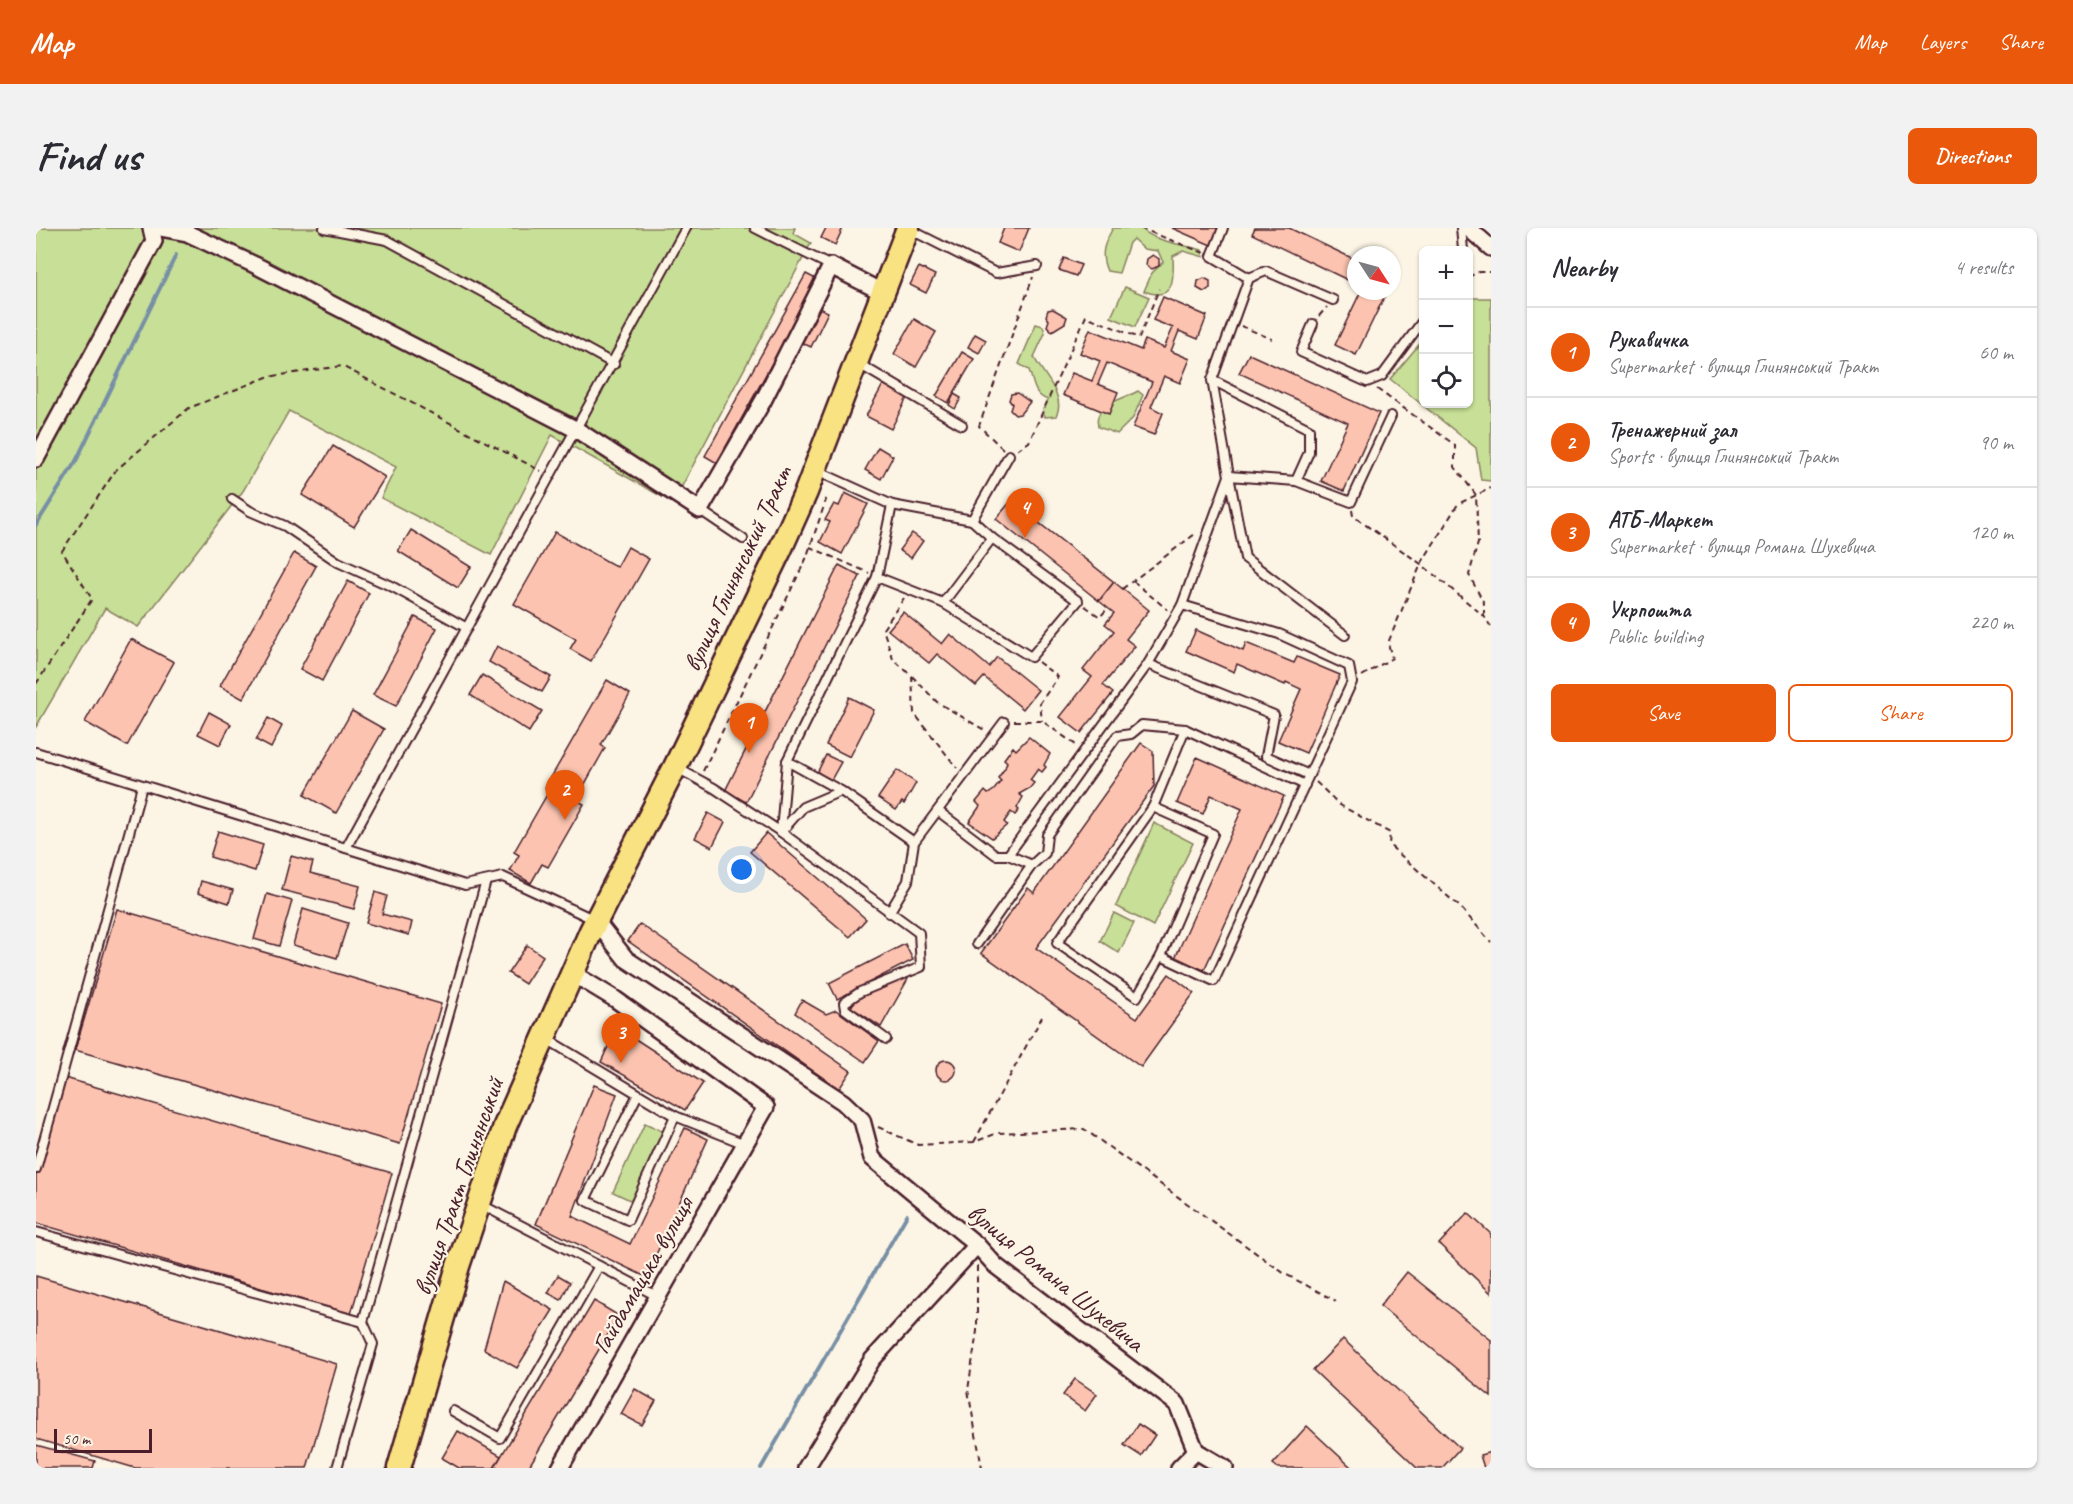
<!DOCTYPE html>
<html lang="en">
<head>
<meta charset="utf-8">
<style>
  :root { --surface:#fff; --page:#f2f2f3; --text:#2b2b33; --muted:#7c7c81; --line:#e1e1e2; --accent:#ea580c }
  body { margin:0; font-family:Caveat,sans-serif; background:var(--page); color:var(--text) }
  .controls { position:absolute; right:18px; top:18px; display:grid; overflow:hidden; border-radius:9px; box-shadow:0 2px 4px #0004 }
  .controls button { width:54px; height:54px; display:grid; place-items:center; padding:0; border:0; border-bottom:2px solid var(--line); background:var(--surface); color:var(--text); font:30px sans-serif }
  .compass { position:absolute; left:1311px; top:18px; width:54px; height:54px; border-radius:50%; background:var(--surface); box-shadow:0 2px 4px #0004; rotate:126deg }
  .scale { position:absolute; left:18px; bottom:15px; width:98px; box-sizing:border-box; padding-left:6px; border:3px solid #4a1f2b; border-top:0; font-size:16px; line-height:21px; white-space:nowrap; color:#4a1f2b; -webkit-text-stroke:4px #fcf5e5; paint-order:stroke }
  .you { position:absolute; left:706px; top:642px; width:21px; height:21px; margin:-15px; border:4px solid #fff; border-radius:50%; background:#1a73e8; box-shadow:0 0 0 9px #1a73e833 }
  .badge { display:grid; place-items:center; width:39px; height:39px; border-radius:50%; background:var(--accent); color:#fff; font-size:20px; font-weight:700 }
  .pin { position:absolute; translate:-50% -50px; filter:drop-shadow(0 2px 3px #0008) }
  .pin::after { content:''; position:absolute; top:32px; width:21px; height:18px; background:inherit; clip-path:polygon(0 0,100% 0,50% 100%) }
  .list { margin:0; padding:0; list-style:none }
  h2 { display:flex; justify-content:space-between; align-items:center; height:78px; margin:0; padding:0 24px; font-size:26px }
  h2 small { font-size:20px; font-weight:400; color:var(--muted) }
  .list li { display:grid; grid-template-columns:39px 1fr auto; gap:18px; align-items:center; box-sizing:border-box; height:90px; padding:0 24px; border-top:2px solid var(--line) }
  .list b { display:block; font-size:22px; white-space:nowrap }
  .list p { margin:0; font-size:20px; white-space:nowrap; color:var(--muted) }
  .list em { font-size:20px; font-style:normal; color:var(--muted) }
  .actions { display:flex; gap:12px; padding:18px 24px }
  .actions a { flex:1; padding:14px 0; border:2px solid var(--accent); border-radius:9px; text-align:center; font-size:21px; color:var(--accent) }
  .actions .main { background:var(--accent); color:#fff }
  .icon { flex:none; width:33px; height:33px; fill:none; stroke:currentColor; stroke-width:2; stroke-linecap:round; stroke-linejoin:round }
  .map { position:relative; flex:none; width:1455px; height:1240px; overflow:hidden; border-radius:9px }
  header { display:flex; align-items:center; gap:36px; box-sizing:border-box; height:84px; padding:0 30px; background:var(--accent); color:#fff }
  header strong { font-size:28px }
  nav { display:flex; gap:33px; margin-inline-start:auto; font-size:21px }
  .intro { display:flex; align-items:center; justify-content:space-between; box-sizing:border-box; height:144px; padding:0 36px }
  h1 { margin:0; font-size:42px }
  .button { padding:15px 27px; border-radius:9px; background:var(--accent); color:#fff; font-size:21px; font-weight:700 }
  main { display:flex; gap:36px; padding:0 36px }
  aside { flex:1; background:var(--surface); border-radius:9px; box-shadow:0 2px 4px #0004 }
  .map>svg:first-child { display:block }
</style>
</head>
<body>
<header>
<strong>Map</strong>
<nav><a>Map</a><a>Layers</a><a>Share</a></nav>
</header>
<div class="intro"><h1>Find us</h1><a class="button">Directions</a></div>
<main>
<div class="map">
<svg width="1455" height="1240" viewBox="0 0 1455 1240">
  <rect width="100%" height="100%" fill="#fcf5e5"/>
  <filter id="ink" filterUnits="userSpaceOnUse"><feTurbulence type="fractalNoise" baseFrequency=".0167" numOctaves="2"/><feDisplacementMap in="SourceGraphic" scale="12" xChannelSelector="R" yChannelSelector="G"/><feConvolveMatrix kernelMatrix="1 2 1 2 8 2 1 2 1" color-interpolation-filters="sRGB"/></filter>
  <g filter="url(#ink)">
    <g fill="#c7df96" stroke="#887f60" stroke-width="1.5">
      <path d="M0,0H759L757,5L775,15L637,275L516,207L455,327L345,270L360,239L253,183L207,263L102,399L69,380L0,499Z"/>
      <path d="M1077,0H1105C1116,13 1148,17 1166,22L1168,29L1147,23L1137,28C1138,49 1139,75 1108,63L1116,45L1127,34L1122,23L1108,21L1097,11L1093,15L1083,45L1071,43C1063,25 1069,14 1077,0Z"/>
      <path d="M1089,59L1113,69L1099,99L1075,89Z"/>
      <path d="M1433,70H1455V253L1445,252L1440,220L1354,151L1387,112L1388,176H1432Z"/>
      <path d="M1000,96L1007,98L1009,105L998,129C1006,146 1031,168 1020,188L1009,189L1007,181L1012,172C997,167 998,155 993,142L983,136Z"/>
      <path d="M1102,163L1107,167L1097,190L1081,206L1062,199C1056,175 1087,172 1102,163Z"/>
      <path d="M1118,595L1157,615L1117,698L1080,678Z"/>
      <path d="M1078,685L1098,695L1083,725L1064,713Z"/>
      <path d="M609,895L628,904L596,973L577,964Z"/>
    </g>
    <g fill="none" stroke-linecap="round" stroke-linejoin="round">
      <g stroke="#778fa5" stroke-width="4">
        <path d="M0,297L40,233L140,27"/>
        <path d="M725,1240L871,987"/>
      </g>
    </g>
    <g fill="#fcc4b0" stroke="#4a1f2b" stroke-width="1.5">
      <path d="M790,0H807L799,17L785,10Z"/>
      <path d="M968,0H993L983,24L962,15Z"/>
      <path d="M1136,0H1183L1175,17Z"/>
      <path d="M1219,0H1253L1320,32V56L1216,6Z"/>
      <path d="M1117,27L1123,31V38L1116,41L1110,37L1111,31Z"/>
      <path d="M1028,30L1045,37L1040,48L1023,42Z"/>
      <path d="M883,39L899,47L890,65L874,57Z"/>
      <path d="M770,46L782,52L681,235L669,228Z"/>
      <path d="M1168,50L1174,53V60L1168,64L1161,60L1162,53Z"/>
      <path d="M1325,63H1351L1320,127L1299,117Z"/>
      <path d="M1127,69L1171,88L1162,111L1143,103L1135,123L1154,131L1144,155L1128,148L1115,179L1127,185L1118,207L1097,199L1116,154L1071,135L1062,156L1082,164L1073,186L1027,167L1036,145L1056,153L1064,133L1044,125L1054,101L1105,122L1109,112L1128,120L1137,100L1117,92Z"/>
      <path d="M779,78L792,84L775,119L762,113Z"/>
      <path d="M1017,81L1031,89L1029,95L1016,103L1011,98L1013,92L1010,88L1012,82Z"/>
      <path d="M878,91L900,104L880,139L858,126Z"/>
      <path d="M939,106L950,112L943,125L932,119Z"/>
      <path d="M926,124L938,131L912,175L900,168Z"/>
      <path d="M1213,126L1343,185L1308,263L1285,253L1312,195L1203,145Z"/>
      <path d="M849,153L873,166L855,201L830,188Z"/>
      <path d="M981,165L994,174L984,186L979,187L974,182L976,176L973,172L975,166Z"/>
      <path d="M918,166L925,170L919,181L913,177Z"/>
      <path d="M297,218L349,249L318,299L266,267Z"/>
      <path d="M842,219L857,228L845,251L829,242Z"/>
      <path d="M809,265L832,276L806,326L784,314L794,294L789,292L798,276L803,278Z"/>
      <path d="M975,273L1078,354L1063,373L960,291Z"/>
      <path d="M375,302L435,339L422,360L362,323Z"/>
      <path d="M519,304L581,339L592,319L613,331L555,433L534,421L540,411L478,376Z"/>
      <path d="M876,305L887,313L875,330L863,322Z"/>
      <path d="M258,325L280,338L207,471L184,458Z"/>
      <path d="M803,337L824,348L710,574L689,563Z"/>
      <path d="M312,353L333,365L286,453L264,441Z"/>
      <path d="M1078,354L1113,382L1090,411L1099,418L1067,457L1077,465L1045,505L1024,489L1056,449L1047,442L1078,403L1069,396L1078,385L1063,373Z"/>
      <path d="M867,384L906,416L914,406L953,439L961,429L1002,462L987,481L948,449L940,458L901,426L893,435L852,402Z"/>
      <path d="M379,389L401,400L360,478L337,467Z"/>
      <path d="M1160,402L1207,423L1210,415L1258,435L1261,429L1304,447L1270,525L1242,513L1265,461L1250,454L1249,457L1201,436L1198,444L1150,423Z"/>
      <path d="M95,411L138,434L91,518L49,494Z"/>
      <path d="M461,418L515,449L506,464L453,434Z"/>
      <path d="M446,447L506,483L493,504L434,467Z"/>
      <path d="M571,452L594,466L565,517L569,520L540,572L548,576L512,639L506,636L495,655L474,643L483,627L478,624L513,563L509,560Z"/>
      <path d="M813,469L838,482L814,529L790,517Z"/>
      <path d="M316,483L348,501L300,585L268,567Z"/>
      <path d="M173,484L195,496L184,517L162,506Z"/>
      <path d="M232,490L246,498L235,520L220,512Z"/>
      <path d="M993,509L1014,526L1008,537L1010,539L1006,544L1002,541L994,552L998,555L994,560L983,566L987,569L981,580L983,582L979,587L975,584L968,594L971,597L956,610L933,594L944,578L940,574L949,563L952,566L958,562L965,553L962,550L969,540L971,534L968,531L977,519L980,522Z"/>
      <path d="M1105,515L1117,523L1118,558L1000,720L1101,790L1133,746L1158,765L1105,839L945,725L992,660L998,665Z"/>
      <path d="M790,527L805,534L795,552L781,545Z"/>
      <path d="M1161,529L1248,568L1168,742L1139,730L1206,581L1175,567L1167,586L1141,575Z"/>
      <path d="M861,542L880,555L868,576L866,574L860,582L842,570Z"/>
      <path d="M672,585L689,594L676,619L659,610Z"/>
      <path d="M182,603L227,617L219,643L174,629Z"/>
      <path d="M730,605L830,691L814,709L714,624Z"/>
      <path d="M255,628L277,634L274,645L324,658L318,681L246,662Z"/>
      <path d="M165,653L197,662L193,675L162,665Z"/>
      <path d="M339,664L351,668L346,686L376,694L373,707L330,695Z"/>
      <path d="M231,666L256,673L243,718L218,711Z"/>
      <path d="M81,681L405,776L364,916L39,822Z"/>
      <path d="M267,681L312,695L301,730L257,717Z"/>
      <path d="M604,696L815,843L803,861L592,713Z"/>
      <path d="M869,716L877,732L801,771L793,755Z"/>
      <path d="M491,717L507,728L489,756L472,745Z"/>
      <path d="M870,749L872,751L845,799L815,779L822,768Z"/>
      <path d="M766,772L790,786L800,782L843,813L829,834L759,785Z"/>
      <path d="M581,799L667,855L649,882L565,834Z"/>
      <circle cx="910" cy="842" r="10"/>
      <path d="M29,850L356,945L315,1086L0,995V948Z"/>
      <path d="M558,857L581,866L536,988L594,1016L649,900L672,911L610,1049L500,996Z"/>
      <path d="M1432,985L1455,1006V1065L1403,1016Z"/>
      <path d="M1371,1044L1455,1112V1169L1344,1078Z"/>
      <path d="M522,1047L534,1054L525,1072L512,1065Z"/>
      <path d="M0,1048L301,1136L271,1240H99L0,1211Z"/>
      <path d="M467,1053L517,1082L481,1140L448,1121Z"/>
      <path d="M558,1073L583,1088L492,1240H458Z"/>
      <path d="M1307,1111L1424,1220L1406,1240H1381L1277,1142Z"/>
      <path d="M1039,1151L1061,1166L1049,1183L1027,1167Z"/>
      <path d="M599,1161L620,1173L606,1197L585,1186Z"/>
      <path d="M1102,1196L1119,1207L1105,1228L1088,1217Z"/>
      <path d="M1271,1198L1316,1240H1242L1237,1236Z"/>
      <path d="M422,1203L465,1228L458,1240H423L406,1230Z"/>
      <path d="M0,1217L59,1233L57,1240H0Z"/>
      <path d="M1455,1224V1240H1448L1444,1227Z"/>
    </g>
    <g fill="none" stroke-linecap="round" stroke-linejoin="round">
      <defs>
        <g id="service">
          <path d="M288,0L351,12L578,136"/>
          <path d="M719,0L795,38"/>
          <path d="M1425,0L1427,22"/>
          <path d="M873,1L960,45L1001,38"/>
          <path d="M1213,50L1230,43L1297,72"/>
          <path d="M1277,96L1265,124L1331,154L1346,148L1388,91"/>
          <path d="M823,136L926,197"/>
          <path d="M1176,152L1273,201V224L1260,253L1315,274L1355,188"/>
          <path d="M781,243L856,277L841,349L907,375"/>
          <path d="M1260,253L1193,248L1209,330L1309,407"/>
          <path d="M196,271L214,283L249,298L302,334L357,359L431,400"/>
          <path d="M856,277L936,292L956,310"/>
          <path d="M664,282L707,311"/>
          <path d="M936,292L973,227"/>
          <path d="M956,310L1042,373L995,429L907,375Z"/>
          <path d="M841,349L751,533L745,604L883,705L885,739L824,764L808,775L809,781L850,811"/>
          <path d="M1112,436L1238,487L1230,528L1273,547L1316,454L1313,438L1243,406L1146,377"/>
          <path d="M1149,501L1269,557"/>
          <path d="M0,524L429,657L467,649L559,692"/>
          <path d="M751,533L805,563"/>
          <path d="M641,540L678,560L745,604L767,579L805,563L878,614L968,494"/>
          <path d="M1117,579L1021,715L1101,769L1125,728"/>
          <path d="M902,583L960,627H972L996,637L1009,625L1011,607L1081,508L1095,506L1106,497L1149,501L1117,579L1177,606L1125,728L1178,753L1273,547"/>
          <path d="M310,620L650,0"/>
          <path d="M972,627L1112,436L1146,377L1193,248L1176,152L1213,50L1176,28L1187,0"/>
          <path d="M853,685L872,653L878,614"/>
          <path d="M941,716L996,637"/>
          <path d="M509,810L639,888L709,916"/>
          <path d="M602,866L549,972L592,992L639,888"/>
          <path d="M0,941L106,558"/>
          <path d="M444,976L621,1068"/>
          <path d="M0,1004L327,1094"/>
          <path d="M417,1183L464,1210L563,1038"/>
          <path d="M301,1240L337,1116L327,1094L450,653"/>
        </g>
        <g id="minor">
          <path d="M124,0L151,5L219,37L541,202L664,282L727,173L795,38L848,65"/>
          <path d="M1432,0L1455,20"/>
          <path d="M0,231L118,13L115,0"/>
          <path d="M560,693L590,731L807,874L826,892L836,930L941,1017L960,1038L1141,1176L1160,1223L1189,1240"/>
          <path d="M524,1240L730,879L579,771L536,745"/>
          <path d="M770,1240L836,1132L941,1017"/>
          <path d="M1143,1240L1160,1223"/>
        </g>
        <path id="primary" d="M363,1240L422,1038L469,898L555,703L639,539L744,322L770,264L872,0"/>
      </defs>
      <use href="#service" stroke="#4a1f2b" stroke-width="12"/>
      <use href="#minor" stroke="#4a1f2b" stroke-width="20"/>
      <use href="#primary" stroke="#4a1f2b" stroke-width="27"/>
      <g stroke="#4a1f2b" stroke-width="2" stroke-dasharray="6 4.5" stroke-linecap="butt">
        <path d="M1104,0L1168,25"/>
        <path d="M1432,49L1443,44H1455"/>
        <path d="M1283,88L1291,79"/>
        <path d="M1205,98L1236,111"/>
        <path d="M1341,161L1419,217V239L1440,267L1442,315L1433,347L1448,375V388"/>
        <path d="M967,221L943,198L997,49"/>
        <path d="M981,222L993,214L1050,88L1103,110L1123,61"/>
        <path d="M1316,282L1317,288L1385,336L1448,388L1455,399"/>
        <path d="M774,319L833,345"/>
        <path d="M1097,353L1132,382"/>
        <path d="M1086,361L1159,306"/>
        <path d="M868,370L847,401L857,431L876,448L878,485L921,540"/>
        <path d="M1049,378L1064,389L1072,380"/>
        <path d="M1002,434L1022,449L1004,475L1006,493"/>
        <path d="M876,448L901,474L950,503"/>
        <path d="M1326,448L1356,430L1352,415L1385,336L1422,276L1455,260"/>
        <path d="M0,456L56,371L26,323L80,242L153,180L231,149L306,138L505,243"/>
        <path d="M978,493H1006L1040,517"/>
        <path d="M667,543L770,331L790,272L786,270"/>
        <path d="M1280,554L1304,577L1354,605L1353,617L1424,679L1455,714"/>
        <path d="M842,899L882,917L938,914L962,905L1048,901L1249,1046L1300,1073"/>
        <path d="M938,914L1006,789"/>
        <path d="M941,1038V1103L932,1162L946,1240"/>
      </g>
      <use href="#service" stroke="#fcf5e5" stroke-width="8"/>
      <use href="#minor" stroke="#fcf5e5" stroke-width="15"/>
      <use href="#primary" stroke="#f8e281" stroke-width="22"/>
    </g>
  </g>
  <g text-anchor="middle" stroke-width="4.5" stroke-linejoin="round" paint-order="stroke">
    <g font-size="26" fill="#4a1f2b" stroke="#fcf5e5">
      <text transform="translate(701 340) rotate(-65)" y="9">вулиця Глинянський Тракт</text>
      <text transform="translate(422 958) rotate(-71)" y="9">вулиця Тракт Глинянський</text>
      <text transform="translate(606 1047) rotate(-60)" y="9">Гайдамацька вулиця</text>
      <text transform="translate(1020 1049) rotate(39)" y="9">вулиця Романа Шухевича</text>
    </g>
  </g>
</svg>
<div class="controls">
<button>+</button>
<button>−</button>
<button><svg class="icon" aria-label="locate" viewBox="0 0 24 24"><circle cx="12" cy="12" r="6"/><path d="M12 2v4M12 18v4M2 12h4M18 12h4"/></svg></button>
</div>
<svg class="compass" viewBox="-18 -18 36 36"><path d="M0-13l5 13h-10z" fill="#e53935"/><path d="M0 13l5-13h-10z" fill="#7c7c81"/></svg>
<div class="scale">50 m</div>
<div class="you"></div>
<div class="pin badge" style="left:713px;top:525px">1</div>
<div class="pin badge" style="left:529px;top:592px">2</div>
<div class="pin badge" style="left:585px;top:835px">3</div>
<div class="pin badge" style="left:989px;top:310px">4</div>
</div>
<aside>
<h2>Nearby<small>4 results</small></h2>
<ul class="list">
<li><span class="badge">1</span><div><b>Рукавичка</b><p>Supermarket · вулиця Глинянський Тракт</p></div><em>60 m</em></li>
<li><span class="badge">2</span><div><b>Тренажерний зал</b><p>Sports · вулиця Глинянський Тракт</p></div><em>90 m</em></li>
<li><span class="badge">3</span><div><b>АТБ-Маркет</b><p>Supermarket · вулиця Романа Шухевича</p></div><em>120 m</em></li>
<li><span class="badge">4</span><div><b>Укрпошта</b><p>Public building</p></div><em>220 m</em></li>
</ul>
<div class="actions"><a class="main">Save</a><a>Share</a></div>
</aside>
</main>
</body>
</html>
